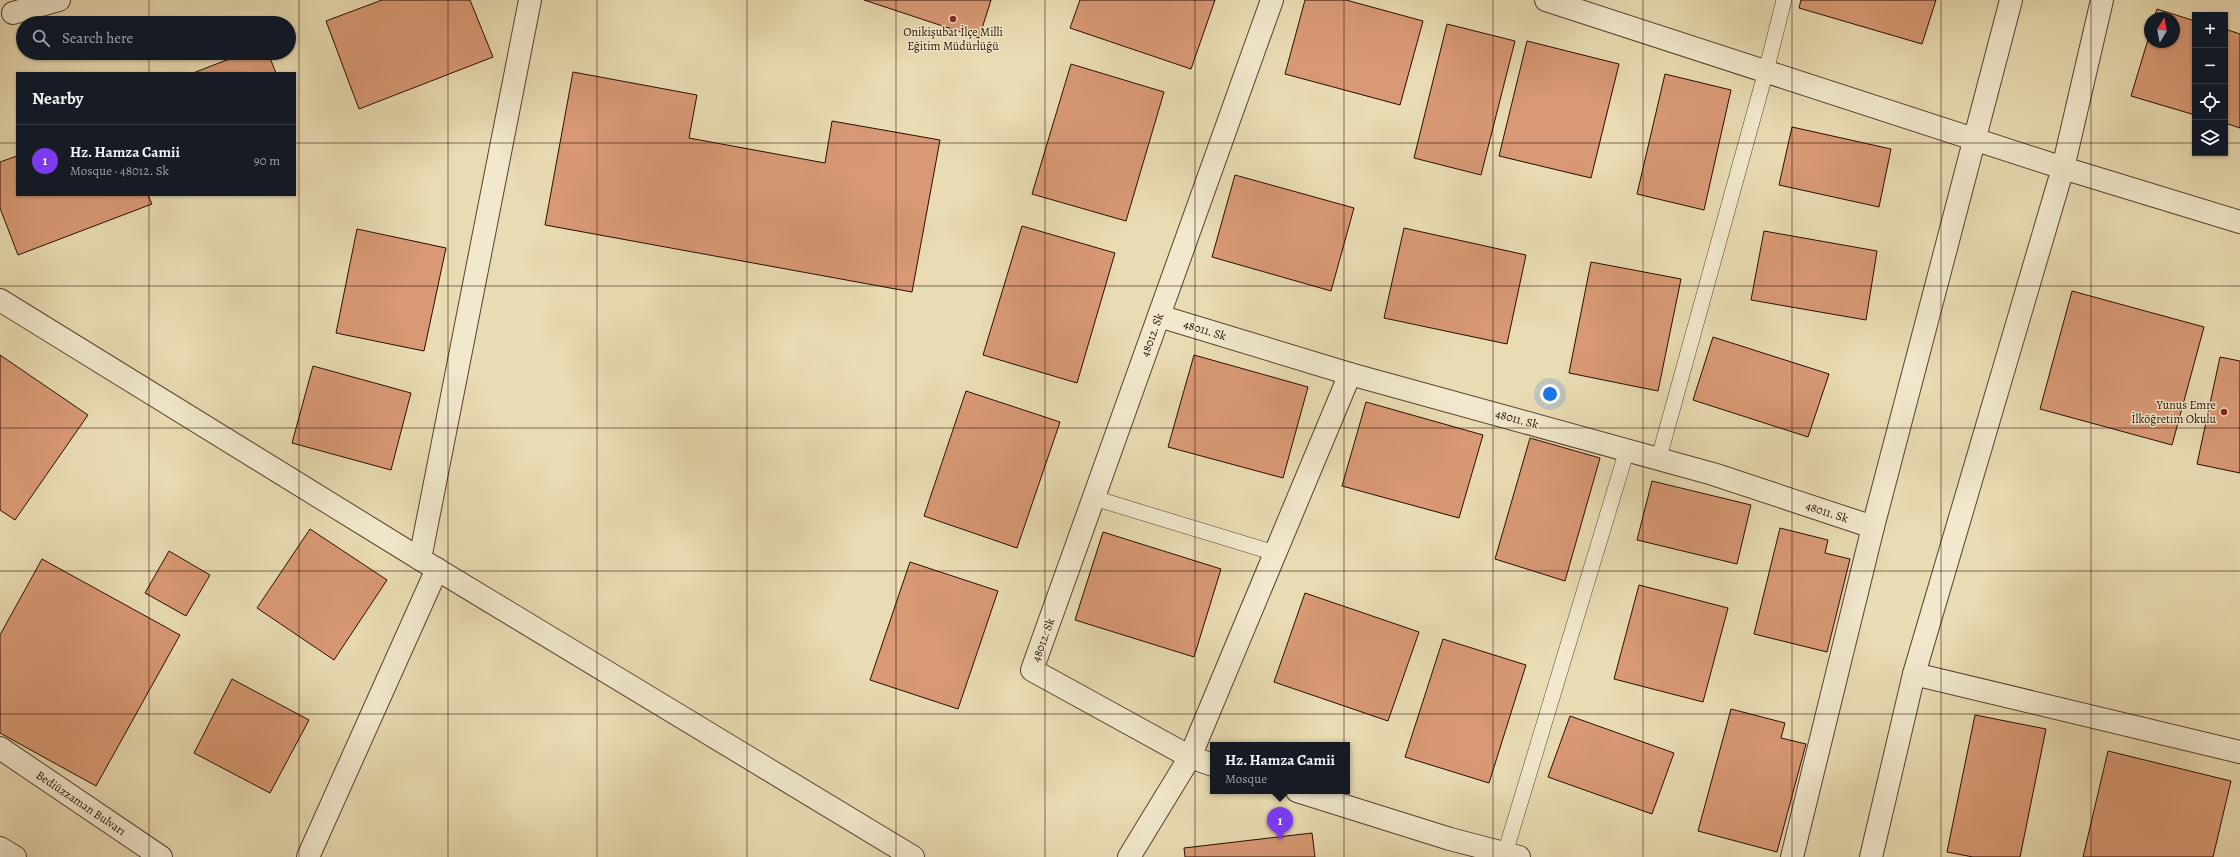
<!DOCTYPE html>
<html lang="en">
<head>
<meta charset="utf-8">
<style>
  :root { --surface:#171b24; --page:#20242c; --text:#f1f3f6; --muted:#9ea1a6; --line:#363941; --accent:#7c3aed }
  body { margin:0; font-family:Alegreya,serif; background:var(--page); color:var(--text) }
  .controls { position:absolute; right:12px; top:12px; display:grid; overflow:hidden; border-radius:0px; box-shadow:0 1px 3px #0004 }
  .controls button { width:36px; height:36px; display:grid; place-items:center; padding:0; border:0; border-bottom:1px solid var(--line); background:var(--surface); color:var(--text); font:20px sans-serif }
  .compass { position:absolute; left:2144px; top:12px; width:36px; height:36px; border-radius:50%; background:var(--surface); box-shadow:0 1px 3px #0004; rotate:10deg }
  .you { position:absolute; left:1550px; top:394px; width:14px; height:14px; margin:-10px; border:3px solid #fff; border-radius:50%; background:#1a73e8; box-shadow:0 0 0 6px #1a73e833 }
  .badge { display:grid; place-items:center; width:26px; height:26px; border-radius:50%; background:var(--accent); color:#fff; font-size:13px; font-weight:700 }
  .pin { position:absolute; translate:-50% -33px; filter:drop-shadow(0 1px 2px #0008) }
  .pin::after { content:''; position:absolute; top:21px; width:14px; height:12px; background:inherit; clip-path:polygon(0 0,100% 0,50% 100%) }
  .popup { position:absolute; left:1210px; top:742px; width:140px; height:52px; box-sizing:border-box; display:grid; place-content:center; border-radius:0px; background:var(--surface); filter:drop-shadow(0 1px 3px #0005); font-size:13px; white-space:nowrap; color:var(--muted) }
  .popup b { font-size:15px; color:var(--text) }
  .popup::after { content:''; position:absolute; left:50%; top:100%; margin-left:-8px; border:8px solid transparent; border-top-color:var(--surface) }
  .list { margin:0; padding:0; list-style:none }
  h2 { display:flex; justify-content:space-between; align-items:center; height:52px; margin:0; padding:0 16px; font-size:17px }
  h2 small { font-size:13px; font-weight:400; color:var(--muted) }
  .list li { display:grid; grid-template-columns:26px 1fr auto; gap:12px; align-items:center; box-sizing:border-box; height:72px; padding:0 16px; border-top:1px solid var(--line) }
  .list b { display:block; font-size:15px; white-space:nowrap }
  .list p { margin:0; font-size:13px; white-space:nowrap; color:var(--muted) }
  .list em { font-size:13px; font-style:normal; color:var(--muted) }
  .icon { flex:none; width:22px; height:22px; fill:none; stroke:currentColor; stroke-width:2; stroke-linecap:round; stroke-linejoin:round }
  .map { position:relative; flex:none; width:2240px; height:857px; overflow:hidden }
  .search { position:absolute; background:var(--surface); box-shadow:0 1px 3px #0004; left:16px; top:16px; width:280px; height:44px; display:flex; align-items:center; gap:10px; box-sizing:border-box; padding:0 14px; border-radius:22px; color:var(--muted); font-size:15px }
  .panel { position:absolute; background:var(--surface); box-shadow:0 1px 3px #0004; left:16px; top:72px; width:280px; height:124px; border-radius:0px }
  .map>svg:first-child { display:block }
</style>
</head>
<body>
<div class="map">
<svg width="2240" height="857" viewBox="0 0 2240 857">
  <rect width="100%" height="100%" fill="#e9dbb2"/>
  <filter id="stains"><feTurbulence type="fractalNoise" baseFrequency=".005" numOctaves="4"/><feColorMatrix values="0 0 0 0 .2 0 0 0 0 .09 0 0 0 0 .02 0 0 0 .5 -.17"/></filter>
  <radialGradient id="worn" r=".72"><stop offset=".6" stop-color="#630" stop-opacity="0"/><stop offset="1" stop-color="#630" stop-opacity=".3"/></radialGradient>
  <g fill="#d89974" stroke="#290d00">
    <path d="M382,0H470L493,57L359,109L326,21Z"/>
    <path d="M864,0H991L979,38Z"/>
    <path d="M1080,0H1215L1191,69L1070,28Z"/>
    <path d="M1305,0H1346L1423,21L1400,105L1285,74Z"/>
    <path d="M1801,0H1936L1922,44L1799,8Z"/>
    <path d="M2157,9L2195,21V115L2131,96L2150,33V42H2174V18H2154Z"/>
    <path d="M1447,24L1515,41L1481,175L1414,158Z"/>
    <path d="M2225,29L2240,34V128L2225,123Z"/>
    <path d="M1527,41L1619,64L1591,178L1499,156Z"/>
    <path d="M245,53H268L276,73H193Z"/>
    <path d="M1071,64L1164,92L1126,221L1032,194Z"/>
    <path d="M573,72L697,95L689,138L825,163L832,121L940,140L912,292L545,225Z"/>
    <path d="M1665,74L1731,90L1704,210L1637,194Z"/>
    <path d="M1792,127L1891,149L1879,207L1779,185Z"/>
    <path d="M17,156V195H148L152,204L18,255L0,208V162Z"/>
    <path d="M1235,175L1354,208L1331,291L1212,257Z"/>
    <path d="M1022,226L1115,253L1077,383L983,355Z"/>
    <path d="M1404,228L1526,255L1507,344L1384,318Z"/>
    <path d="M357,229L446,248L424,351L336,333Z"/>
    <path d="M1764,231L1877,251L1866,320L1751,300Z"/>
    <path d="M1591,262L1681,279L1658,391L1569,373Z"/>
    <path d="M2072,291L2204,327L2172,445L2040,409Z"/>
    <path d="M1713,337L1829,374L1808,437L1693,400Z"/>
    <path d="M0,355L88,415L15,520L0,510Z"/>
    <path d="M1194,355L1308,387L1283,478L1168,447Z"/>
    <path d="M2220,357L2240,361V473L2197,464Z"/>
    <path d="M313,366L411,393L391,470L292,443Z"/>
    <path d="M966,391L1060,422L1017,548L924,516Z"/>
    <path d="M1366,402L1483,435L1459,518L1342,486Z"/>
    <path d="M1530,438L1600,458L1565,581L1495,559Z"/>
    <path d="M1652,481L1751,505L1737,564L1637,540Z"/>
    <path d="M1780,528L1828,540L1825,553L1850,559L1827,652L1754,634Z"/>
    <path d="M310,529L387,580L334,660L257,608Z"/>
    <path d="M1103,532L1221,569L1194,657L1075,620Z"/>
    <path d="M169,551L210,575L186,616L145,593Z"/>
    <path d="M42,559L180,635L96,786L0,733V635Z"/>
    <path d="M910,562L998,591L958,709L870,680Z"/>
    <path d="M1639,585L1728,608L1703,702L1614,679Z"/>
    <path d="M1305,593L1419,632L1388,721L1274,682Z"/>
    <path d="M1443,639L1526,665L1489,783L1405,757Z"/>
    <path d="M232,679L309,720L270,793L194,753Z"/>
    <path d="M1731,709L1785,723L1781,738L1806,744L1777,852L1698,831Z"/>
    <path d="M1975,715L2046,729L2020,857H1973L1947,852Z"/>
    <path d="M1570,716L1674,753L1652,814L1548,777Z"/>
    <path d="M2108,751L2231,781L2213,857H2083Z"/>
    <path d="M1312,833L1315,857H1185L1184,848Z"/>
  </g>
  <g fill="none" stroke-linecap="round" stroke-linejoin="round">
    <defs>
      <g id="service">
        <path d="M1658,461L1766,71L1784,0"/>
        <path d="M1094,498L1275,553"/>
        <path d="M1505,853L1627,450"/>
      </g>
      <g id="minor">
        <path d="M1546,0L2063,168L2240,222"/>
        <path d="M13,13L59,0"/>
        <path d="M0,300L420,559L913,857"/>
        <path d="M1159,316L1350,374L1713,474L1873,527"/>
        <path d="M420,559L530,0"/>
        <path d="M1914,674L2240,752"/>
        <path d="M1213,765L1190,757L1032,670L1272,0"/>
        <path d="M1297,791L1450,839L1519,857"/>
        <path d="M308,857L437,569"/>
        <path d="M1129,857L1190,757L1350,374"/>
        <path d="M1792,857L1873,527L2011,0"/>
        <path d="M1871,857L1914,674L2063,168L2102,0"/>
      </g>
      <g id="tertiary">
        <path d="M0,748L161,857"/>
        <path d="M0,848L15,857"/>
      </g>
    </defs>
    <use href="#service" stroke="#59402c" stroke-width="16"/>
    <use href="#minor" stroke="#59402c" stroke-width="24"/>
    <use href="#tertiary" stroke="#59402c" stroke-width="24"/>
    <use href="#service" stroke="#f1e8cd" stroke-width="15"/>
    <use href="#minor" stroke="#f1e8cd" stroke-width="22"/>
    <use href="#tertiary" stroke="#f1e8cd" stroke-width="22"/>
  </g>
  <path fill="none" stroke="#290d00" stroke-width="1" stroke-opacity="0.55" d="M149,0V23M299,0V857M448,0V857M597,0V857M747,0V857M896,0V857M1045,0V857M1195,0V857M1344,0V857M1493,0V857M1643,0V857M1792,0V857M1941,0V857M2091,0V857M149,53V73M0,143H17M295,143H2195M2225,143H2240M149,195V857M0,286H2240M0,428H2240M0,571H2240M0,714H2240"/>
  <g fill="#8f2418" stroke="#f1e8cd" stroke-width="1.5">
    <circle cx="953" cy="19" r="4"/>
    <circle cx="2224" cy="412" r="4"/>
  </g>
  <g text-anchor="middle" stroke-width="3" stroke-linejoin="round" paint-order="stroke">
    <g font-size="12" fill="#290d00" stroke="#f1e8cd">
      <text x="953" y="36">Onikişubat İlçe Milli<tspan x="953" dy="14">Eğitim Müdürlüğü</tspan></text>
      <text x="2216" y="409" text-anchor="end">Yunus Emre<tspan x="2216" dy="14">İlköğretim Okulu</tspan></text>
    </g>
    <g font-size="12" fill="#290d00" stroke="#f1e8cd">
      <text transform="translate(1205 330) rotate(17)" y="4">48011. Sk</text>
      <text transform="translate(1152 335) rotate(-70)" y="4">48012. Sk</text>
      <text transform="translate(1517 419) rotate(15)" y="4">48011. Sk</text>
      <text transform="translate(1827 512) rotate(18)" y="4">48011. Sk</text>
      <text transform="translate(1043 640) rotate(-70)" y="4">48012. Sk</text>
      <text transform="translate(81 803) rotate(34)" y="4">Bediüzzaman Bulvarı</text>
    </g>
  </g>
  <rect width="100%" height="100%" filter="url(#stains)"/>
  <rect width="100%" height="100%" fill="url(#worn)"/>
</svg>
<div class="controls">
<button>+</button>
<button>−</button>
<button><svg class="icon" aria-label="locate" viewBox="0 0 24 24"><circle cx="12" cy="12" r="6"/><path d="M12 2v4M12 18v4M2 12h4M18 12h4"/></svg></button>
<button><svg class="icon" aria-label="layers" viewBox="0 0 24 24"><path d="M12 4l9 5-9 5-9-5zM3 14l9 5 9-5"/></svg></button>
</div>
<svg class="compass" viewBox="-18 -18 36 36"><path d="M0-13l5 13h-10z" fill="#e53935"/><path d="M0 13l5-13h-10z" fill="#9ea1a6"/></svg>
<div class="you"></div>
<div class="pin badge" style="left:1280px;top:840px">1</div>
<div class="popup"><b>Hz. Hamza Camii</b>Mosque</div>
<div class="search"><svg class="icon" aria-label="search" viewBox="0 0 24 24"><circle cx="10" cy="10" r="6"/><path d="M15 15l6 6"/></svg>Search here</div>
<section class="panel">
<h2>Nearby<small></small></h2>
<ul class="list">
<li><span class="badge">1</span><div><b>Hz. Hamza Camii</b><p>Mosque · 48012. Sk</p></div><em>90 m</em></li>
</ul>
</section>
</div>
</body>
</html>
